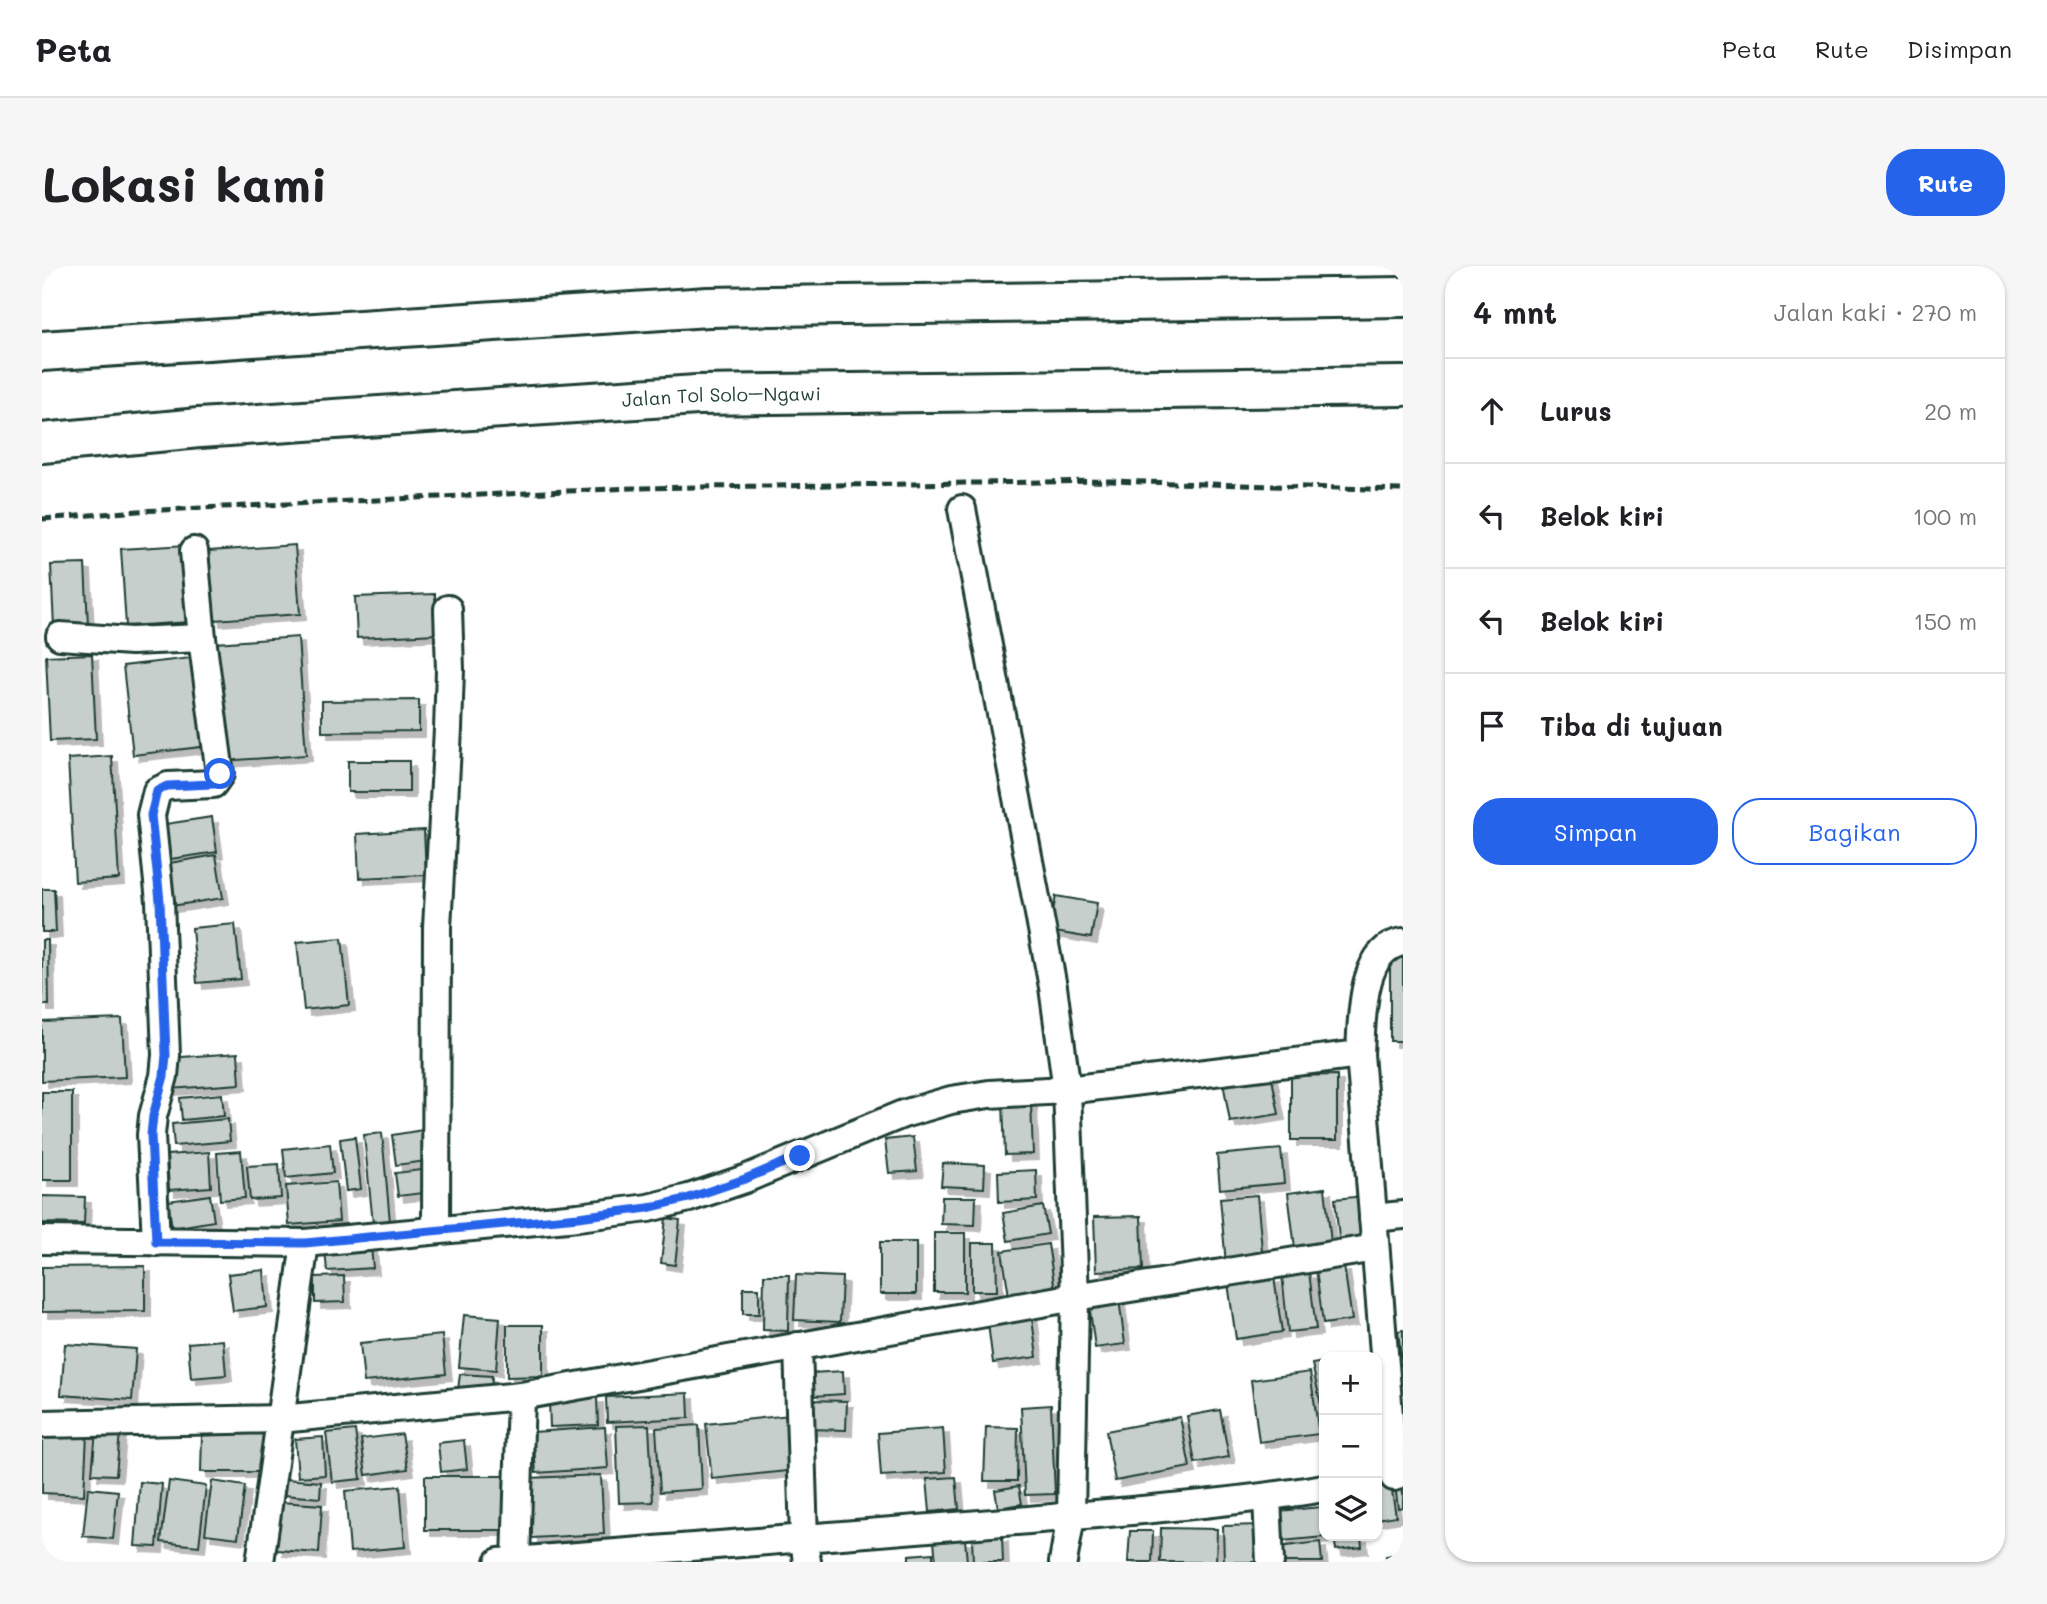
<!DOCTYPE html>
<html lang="id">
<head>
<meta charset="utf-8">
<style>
  :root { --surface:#fff; --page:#f6f6f6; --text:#202124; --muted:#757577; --line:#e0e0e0; --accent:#2563eb }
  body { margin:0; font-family:Mali,sans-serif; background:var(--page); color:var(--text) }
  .controls { position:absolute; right:21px; bottom:21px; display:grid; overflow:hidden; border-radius:14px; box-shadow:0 2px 5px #0004 }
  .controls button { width:63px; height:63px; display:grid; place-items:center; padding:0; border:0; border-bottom:2px solid var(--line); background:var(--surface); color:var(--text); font:35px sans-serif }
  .stop { position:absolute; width:21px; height:21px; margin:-16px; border:5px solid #2563eb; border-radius:50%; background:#fff }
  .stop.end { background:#2563eb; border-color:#fff; box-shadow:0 2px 7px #0008 }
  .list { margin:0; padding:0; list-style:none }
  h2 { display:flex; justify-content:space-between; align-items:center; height:91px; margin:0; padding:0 28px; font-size:30px }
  h2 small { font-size:23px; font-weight:400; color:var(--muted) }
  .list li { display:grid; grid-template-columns:46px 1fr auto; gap:21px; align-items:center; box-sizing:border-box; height:105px; padding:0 28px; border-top:2px solid var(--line) }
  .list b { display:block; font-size:26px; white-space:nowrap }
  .list em { font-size:23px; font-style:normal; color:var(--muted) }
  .actions { display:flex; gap:14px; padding:21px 28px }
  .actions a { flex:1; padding:16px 0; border:2px solid var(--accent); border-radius:28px; text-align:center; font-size:24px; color:var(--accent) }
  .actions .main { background:var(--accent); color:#fff }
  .icon { flex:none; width:38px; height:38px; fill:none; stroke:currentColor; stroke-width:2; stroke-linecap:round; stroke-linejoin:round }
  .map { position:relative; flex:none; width:1361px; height:1296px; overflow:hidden; border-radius:28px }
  header { display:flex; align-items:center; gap:42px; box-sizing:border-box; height:98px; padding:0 35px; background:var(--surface); border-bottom:2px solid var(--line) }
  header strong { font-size:33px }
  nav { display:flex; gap:38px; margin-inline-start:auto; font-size:24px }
  .intro { display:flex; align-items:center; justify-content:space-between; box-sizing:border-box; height:168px; padding:0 42px }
  h1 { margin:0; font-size:49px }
  .button { padding:18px 32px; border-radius:28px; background:var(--accent); color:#fff; font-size:24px; font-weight:700 }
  main { display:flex; gap:42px; padding:0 42px }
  aside { flex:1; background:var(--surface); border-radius:28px; box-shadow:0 2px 5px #0004 }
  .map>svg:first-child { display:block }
</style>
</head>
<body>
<header>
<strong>Peta</strong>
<nav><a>Peta</a><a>Rute</a><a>Disimpan</a></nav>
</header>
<div class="intro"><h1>Lokasi kami</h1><a class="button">Rute</a></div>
<main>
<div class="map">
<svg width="1361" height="1296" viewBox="0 0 1361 1296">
  <defs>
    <filter id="shadow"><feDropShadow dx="6" dy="6" stdDeviation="0" flood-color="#0004"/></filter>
  </defs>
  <rect width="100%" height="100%" fill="#fff"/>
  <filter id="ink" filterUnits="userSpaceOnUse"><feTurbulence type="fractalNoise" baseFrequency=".0143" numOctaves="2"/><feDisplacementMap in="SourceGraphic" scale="14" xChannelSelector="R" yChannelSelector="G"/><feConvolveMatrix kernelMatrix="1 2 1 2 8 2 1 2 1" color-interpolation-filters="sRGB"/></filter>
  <g filter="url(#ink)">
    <g fill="#c7cfcc" stroke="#1f3d34" stroke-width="2" filter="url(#shadow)">
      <path d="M145,279L149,356L84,360L79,283Z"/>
      <path d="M253,279L258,348L172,354L167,285Z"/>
      <path d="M43,298L46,359L12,361L9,299Z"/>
      <path d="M393,328L395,368L315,372L313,331Z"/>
      <path d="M256,371L264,489L182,495L173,377Z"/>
      <path d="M50,388L54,473L8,475L4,390Z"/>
      <path d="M157,391L167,480L91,489L81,400Z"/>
      <path d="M377,434V465L280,466V435Z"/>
      <path d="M70,490L77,613L33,616L26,493Z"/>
      <rect x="306" y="495" width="61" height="31"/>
      <path d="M170,551L175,586L122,594L117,559Z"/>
      <path d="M382,564L384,609L317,612L315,568Z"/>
      <path d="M174,589L181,632L129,640L122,598Z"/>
      <path d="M0,623H12L14,666H0Z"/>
      <path d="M1014,630L1055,637L1049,672L1007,665Z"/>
      <path d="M193,658L199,713L155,717L150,662Z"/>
      <path d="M300,672L307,739L262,744L255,676Z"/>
      <path d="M0,674H6L7,739H0Z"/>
      <rect x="1348" y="687" width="13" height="88"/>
      <path d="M80,753L83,811L0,815V756Z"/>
      <path d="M196,787L198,818L128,823L126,792Z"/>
      <path d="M1229,808L1237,848L1188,856L1181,816Z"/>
      <path d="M1295,809V874H1249V810Z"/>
      <rect x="0" y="826" width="30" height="88"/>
      <path d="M180,828L182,850L140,854L138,832Z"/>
      <path d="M989,836L991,888L963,889L961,837Z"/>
      <path d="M186,853L188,875L132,880L130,858Z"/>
      <path d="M381,864L385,895L354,899L350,869Z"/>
      <path d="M340,867L348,956L331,958L322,869Z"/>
      <path d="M313,871L319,923L304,925L298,873Z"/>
      <path d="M871,871L875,905L847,907L843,874Z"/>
      <path d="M288,878L291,907L244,912L241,883Z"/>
      <path d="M1239,883L1242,917L1178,923L1175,889Z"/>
      <path d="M199,885L203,932L178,934L175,887Z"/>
      <path d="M167,886L169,921L127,924L125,889Z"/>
      <path d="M901,897L943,899L942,922L899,920Z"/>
      <path d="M237,898L239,932L208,934L205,900Z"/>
      <path d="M387,903L390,926L356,930L353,907Z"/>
      <path d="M994,904L995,934L957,936L956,906Z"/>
      <path d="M294,916L297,955L247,959L244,920Z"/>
      <path d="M1283,922L1290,986L1254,990L1246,927Z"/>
      <path d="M168,929L172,955L130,962L126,935Z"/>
      <path d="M1215,929L1221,995L1184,998L1178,932Z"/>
      <path d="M0,930L43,931L42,958L0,957Z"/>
      <path d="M1322,930L1326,969L1297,973L1293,933Z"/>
      <path d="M900,931H934L933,959L899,958Z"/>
      <path d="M1001,940L1006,968L966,975L961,947Z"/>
      <path d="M1099,950L1101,1003L1054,1005L1052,951Z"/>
      <path d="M624,952L638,954L633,999L619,997Z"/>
      <rect x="892" y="967" width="31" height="59"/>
      <rect x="838" y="976" width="36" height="52"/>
      <path d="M930,977H954L955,1025H930Z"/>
      <path d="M1006,978L1013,1024L967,1030L960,985Z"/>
      <path d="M329,981L331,1002L285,1005L283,984Z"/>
      <path d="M103,1000V1045L0,1046V1001Z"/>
      <path d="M1302,1000L1310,1054L1281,1058L1274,1004Z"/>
      <path d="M222,1004L225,1041L191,1045L186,1008Z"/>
      <path d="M1267,1006L1274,1063L1246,1066L1240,1009Z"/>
      <path d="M722,1009H747L746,1065L721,1064Z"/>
      <path d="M754,1009L800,1011L798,1056L752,1054Z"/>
      <path d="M302,1010L303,1036L273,1037V1011Z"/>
      <path d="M1232,1011L1240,1066L1194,1073L1186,1017Z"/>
      <rect x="701" y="1022" width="16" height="26"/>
      <path d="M1077,1033L1083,1078L1053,1082L1047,1037Z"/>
      <path d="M989,1045L995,1091L951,1097L945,1050Z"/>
      <path d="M422,1049L458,1052L454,1104L417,1101Z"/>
      <path d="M465,1059H501V1110L465,1111Z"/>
      <path d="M1361,1064V1096L1360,1097L1356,1065Z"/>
      <path d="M400,1069L404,1108L322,1116L318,1077Z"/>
      <path d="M181,1074L184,1109L149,1112L146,1077Z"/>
      <path d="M23,1078L94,1083L90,1134L19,1129Z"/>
      <path d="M1282,1096V1143H1280L1270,1098Z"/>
      <path d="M801,1105L802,1128L771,1130L770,1107Z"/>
      <path d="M1268,1106L1277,1168L1217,1176L1209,1114Z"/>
      <path d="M418,1108L450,1110L449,1126L416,1124Z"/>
      <path d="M646,1127L647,1152L565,1156L564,1131Z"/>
      <path d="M555,1131L556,1159L508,1161L507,1134Z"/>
      <path d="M766,1134L805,1135L804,1164L765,1163Z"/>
      <path d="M1009,1139L1013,1228L983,1229L979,1141Z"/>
      <path d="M1178,1144L1187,1191L1153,1197L1145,1150Z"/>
      <path d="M748,1149L754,1204L670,1213L664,1158Z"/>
      <path d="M1138,1151L1148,1201L1073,1215L1064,1165Z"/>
      <path d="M607,1159L611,1236L577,1237L574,1160Z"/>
      <path d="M657,1159L660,1223L618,1226L614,1162Z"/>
      <path d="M563,1161L566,1202L494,1207L491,1166Z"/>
      <path d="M944,1161L976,1162L975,1215H942Z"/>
      <path d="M901,1162L904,1206L839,1210L836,1167Z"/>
      <path d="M54,1164L78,1166L74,1209L50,1208Z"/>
      <path d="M313,1164L319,1213L290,1216L284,1167Z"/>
      <path d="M0,1166L45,1168L42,1229L0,1227Z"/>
      <path d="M160,1167H221L220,1206H159Z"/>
      <path d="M360,1168L366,1203L324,1209L319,1173Z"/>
      <path d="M281,1171L283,1209L256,1211L253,1173Z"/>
      <path d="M422,1174L425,1203L399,1206L396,1177Z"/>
      <path d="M559,1209L562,1268L490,1272L486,1212Z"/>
      <rect x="383" y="1210" width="86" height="54"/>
      <path d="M914,1211L917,1243L888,1246L885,1213Z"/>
      <path d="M243,1213L279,1216L278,1232L241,1229Z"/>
      <path d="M127,1215L164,1220L157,1280L119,1276Z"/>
      <path d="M170,1215L203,1220L196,1272L163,1268Z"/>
      <path d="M98,1216L120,1218L115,1281L93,1280Z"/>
      <path d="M1361,1218V1241L1356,1242L1353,1219Z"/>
      <path d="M1349,1219L1354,1250L1335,1253V1221Z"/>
      <path d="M358,1220L363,1281L308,1286L303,1225Z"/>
      <path d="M977,1220L980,1238L956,1242L953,1224Z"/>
      <path d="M46,1222L76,1225L71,1273L41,1270Z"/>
      <path d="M238,1236L280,1239L277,1287L235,1284Z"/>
      <path d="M1279,1241L1282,1271L1240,1275L1237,1245Z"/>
      <path d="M1219,1259V1296H1182L1181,1260Z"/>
      <path d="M1119,1262L1175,1263L1174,1296H1118Z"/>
      <path d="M1088,1265H1111L1110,1296H1086Z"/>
      <path d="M960,1270L961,1296H931L930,1271Z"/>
      <path d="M1292,1270H1319L1320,1281L1294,1284Z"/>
      <path d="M923,1273L925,1296H894L892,1275Z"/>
      <path d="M1278,1276L1280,1296H1237L1236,1281Z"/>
      <path d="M891,1287V1296H867V1289Z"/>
      <path d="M1361,1287V1296H1345L1344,1290Z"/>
    </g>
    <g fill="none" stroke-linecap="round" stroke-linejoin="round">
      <defs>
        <g id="minor">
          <path d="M920,243L1011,721L1025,824L1033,1031L1029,1250L1021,1296"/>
          <path d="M18,370L89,375L160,372"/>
          <path d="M1331,952L1361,949"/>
          <path d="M394,963L395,661L406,463L408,404L406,343"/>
          <path d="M0,974L263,977L536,951L606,942L647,932L703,913L861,848L909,834L947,828L1025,824L1318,788"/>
          <path d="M114,976L109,869L111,850L122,810L124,789L118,635L109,549L115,525L126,520L171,518L178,508L160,372L152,285"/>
          <path d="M756,1080L762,1273L765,1296"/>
          <path d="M0,1158L238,1153L479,1130L1033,1031L1333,982"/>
          <path d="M1352,1211L1318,788C1320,755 1318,682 1361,676"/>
          <path d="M1225,1232L1228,1296"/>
          <path d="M218,1296L263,977"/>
          <path d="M457,1296C634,1282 810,1269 987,1254C1085,1245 1185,1238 1282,1222"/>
          <path d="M474,1296L479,1130"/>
        </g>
        <g id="motorway">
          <path d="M0,85L666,41L1361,31"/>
          <path id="s1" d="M0,177L157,162L655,129L1361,120"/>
        </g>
      </defs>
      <use href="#minor" stroke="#1f3d34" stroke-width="32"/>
      <use href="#motorway" stroke="#1f3d34" stroke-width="44"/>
      <use href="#minor" stroke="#fff" stroke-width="26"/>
      <use href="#motorway" stroke="#fff" stroke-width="38"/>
      <path stroke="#1f3d34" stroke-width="5" stroke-dasharray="10 5" stroke-linecap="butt" d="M0,253L96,245L591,222L1068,215L1361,224"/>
    </g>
  </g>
  <g fill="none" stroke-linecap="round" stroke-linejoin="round" filter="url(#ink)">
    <path stroke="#2563eb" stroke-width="9" d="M178,508L171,518L125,520L115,525L109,549L118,635L124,789L122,810L111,850L109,869L114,976L263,977L536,951L606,942L647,932L703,913L758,890"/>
  </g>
  <g text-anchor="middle" stroke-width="6" stroke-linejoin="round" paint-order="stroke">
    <g font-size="19" fill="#1f3d34" stroke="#fff">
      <text dy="7" stroke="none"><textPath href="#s1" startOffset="681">Jalan Tol Solo–Ngawi</textPath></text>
    </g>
  </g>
</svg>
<div class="controls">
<button>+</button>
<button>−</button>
<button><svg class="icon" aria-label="layers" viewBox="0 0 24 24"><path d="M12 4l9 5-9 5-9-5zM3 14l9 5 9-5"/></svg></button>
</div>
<div class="stop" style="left:178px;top:508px"></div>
<div class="stop end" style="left:758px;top:890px"></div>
</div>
<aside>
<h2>4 mnt<small>Jalan kaki · 270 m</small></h2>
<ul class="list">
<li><svg class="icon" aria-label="ahead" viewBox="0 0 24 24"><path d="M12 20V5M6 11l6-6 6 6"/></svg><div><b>Lurus</b></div><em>20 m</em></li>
<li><svg class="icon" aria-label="left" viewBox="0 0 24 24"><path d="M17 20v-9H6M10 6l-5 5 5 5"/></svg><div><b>Belok kiri</b></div><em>100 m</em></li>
<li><svg class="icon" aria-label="left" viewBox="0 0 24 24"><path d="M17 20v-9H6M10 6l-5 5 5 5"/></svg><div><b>Belok kiri</b></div><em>150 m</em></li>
<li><svg class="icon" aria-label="arrive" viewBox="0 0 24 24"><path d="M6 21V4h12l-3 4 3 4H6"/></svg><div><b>Tiba di tujuan</b></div></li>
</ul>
<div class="actions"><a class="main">Simpan</a><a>Bagikan</a></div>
</aside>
</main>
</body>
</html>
